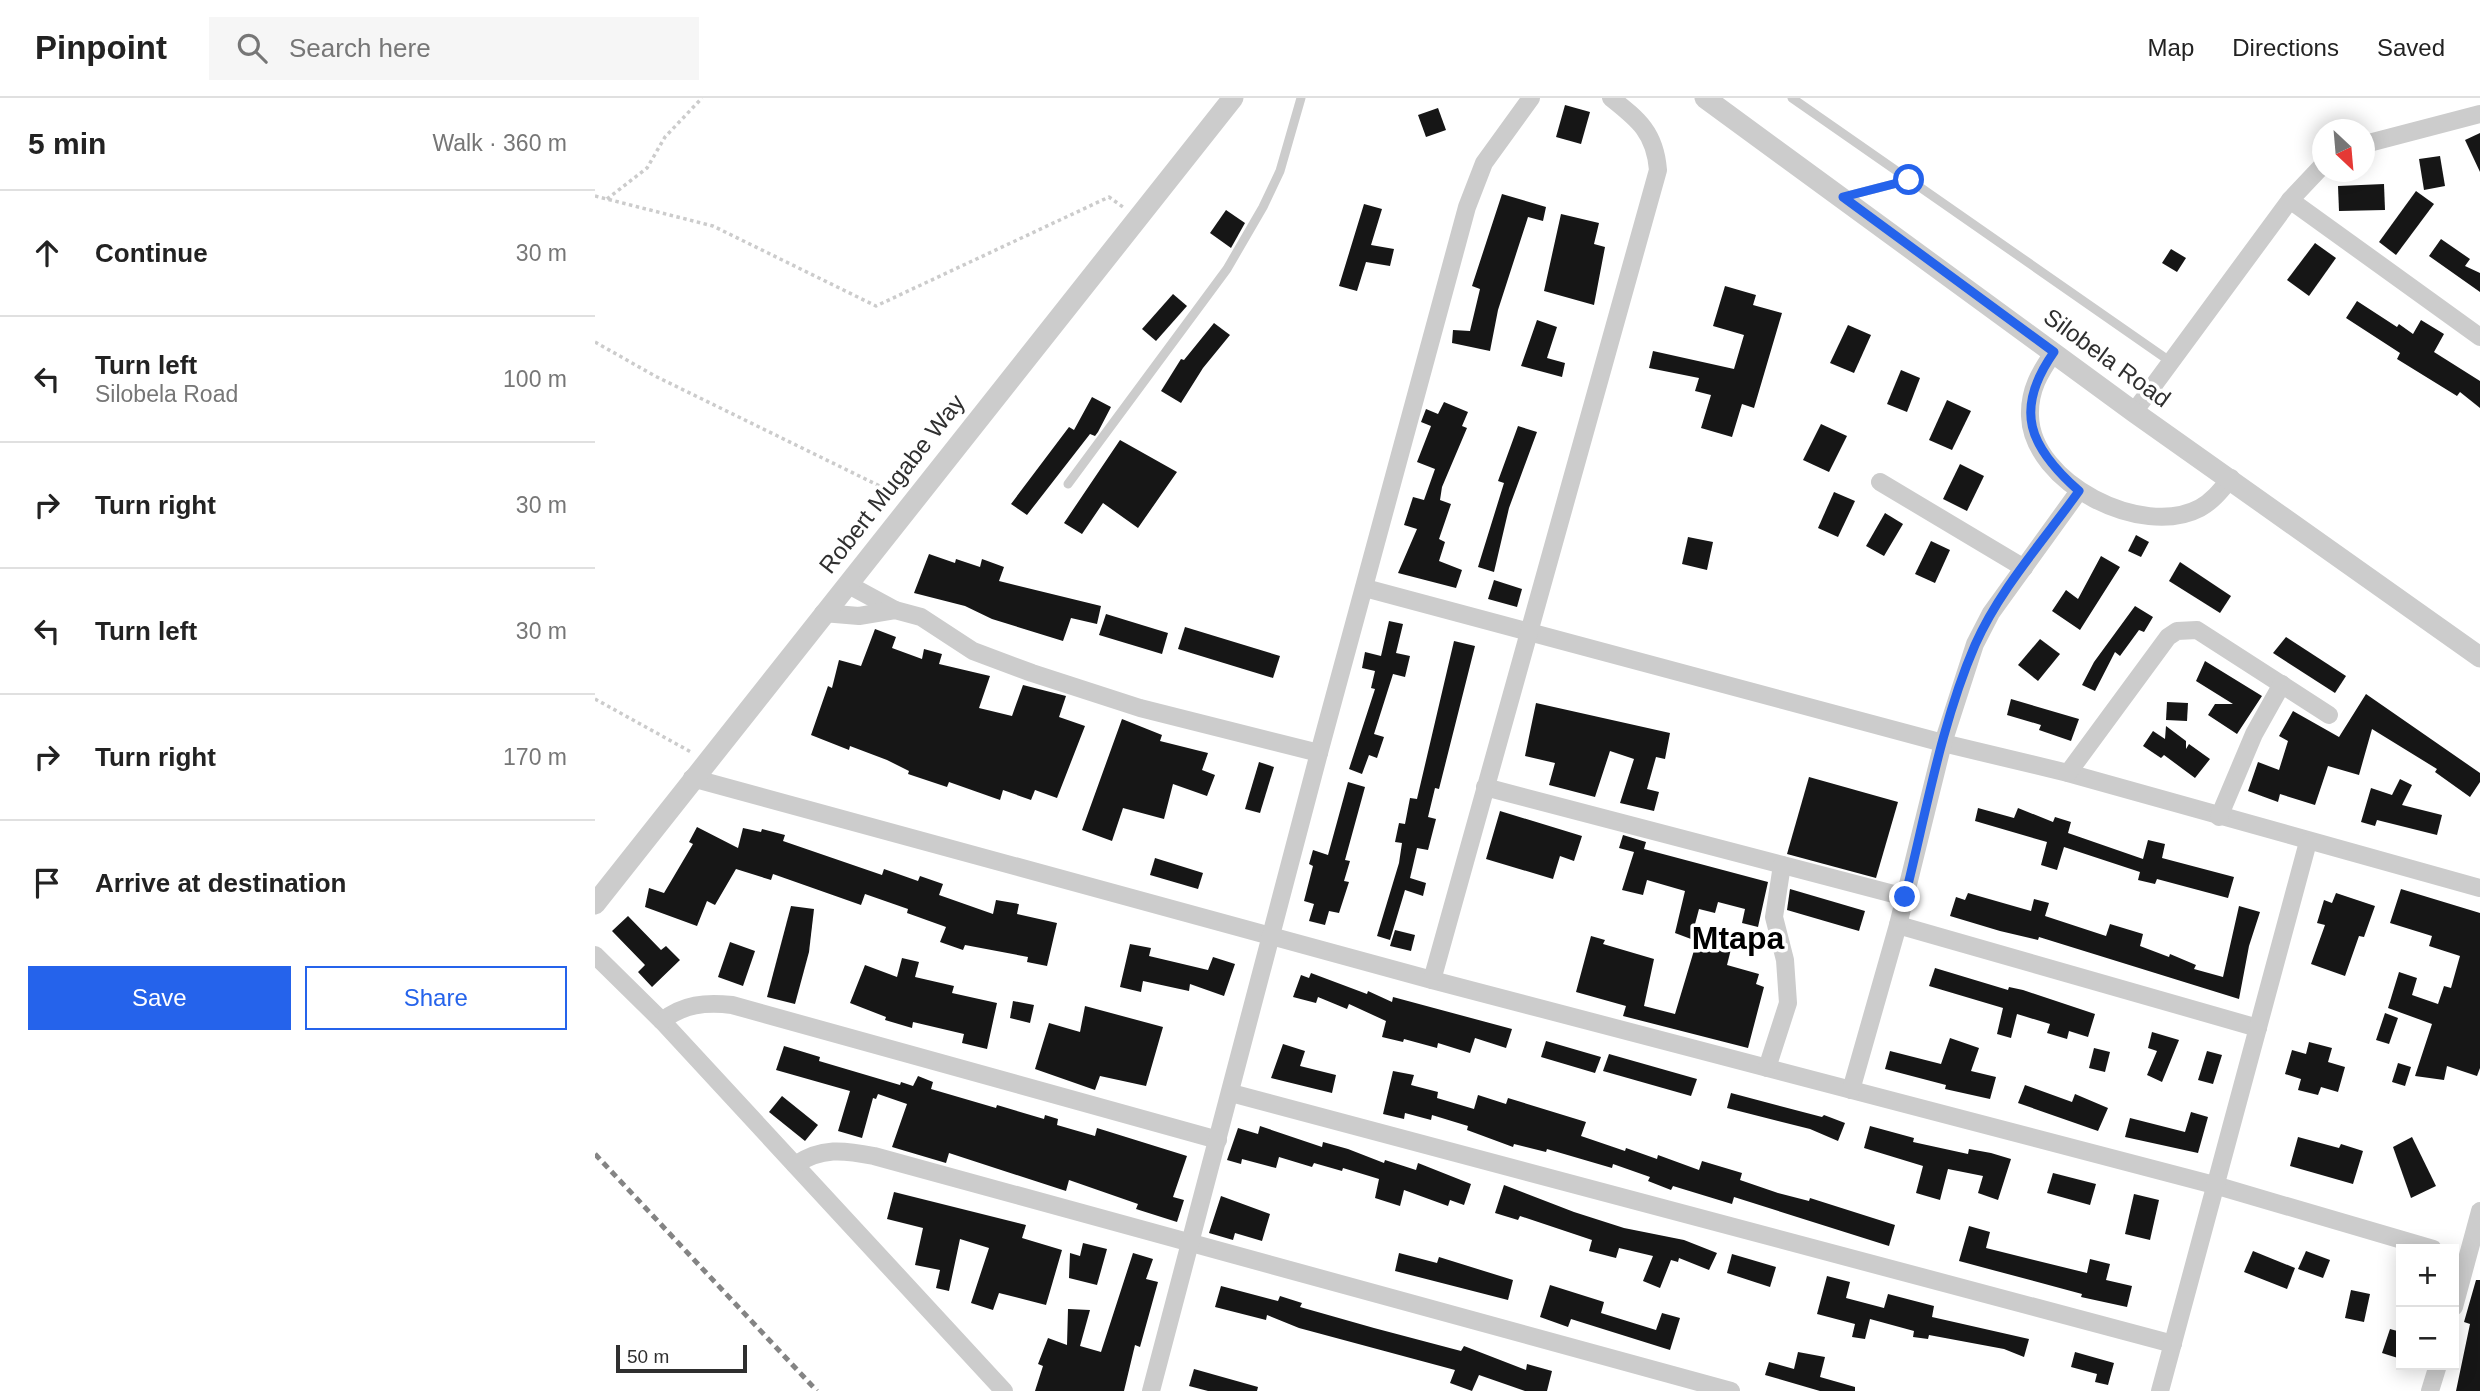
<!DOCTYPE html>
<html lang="en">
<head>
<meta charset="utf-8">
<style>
  :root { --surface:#fff; --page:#f6f6f6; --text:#222; --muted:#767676; --line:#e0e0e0; --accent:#2563eb }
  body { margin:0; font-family:Helvetica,sans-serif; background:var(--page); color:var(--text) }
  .controls { position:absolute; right:21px; bottom:21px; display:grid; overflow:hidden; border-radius:0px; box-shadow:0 4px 18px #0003 }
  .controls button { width:63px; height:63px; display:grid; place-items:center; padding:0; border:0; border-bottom:2px solid var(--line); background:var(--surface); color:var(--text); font:35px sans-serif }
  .compass { position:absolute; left:1717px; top:21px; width:63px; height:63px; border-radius:50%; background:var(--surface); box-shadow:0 4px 18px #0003; rotate:154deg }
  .scale { position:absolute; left:21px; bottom:18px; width:131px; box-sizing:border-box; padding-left:7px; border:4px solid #2f2f2f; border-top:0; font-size:19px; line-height:24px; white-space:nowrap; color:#2f2f2f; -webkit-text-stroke:5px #fff; paint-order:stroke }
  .stop { position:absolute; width:21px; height:21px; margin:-16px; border:5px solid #2563eb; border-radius:50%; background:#fff }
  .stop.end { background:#2563eb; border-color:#fff; box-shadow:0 2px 7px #0008 }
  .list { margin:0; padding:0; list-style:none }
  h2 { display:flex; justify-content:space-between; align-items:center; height:91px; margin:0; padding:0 28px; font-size:30px }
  h2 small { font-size:23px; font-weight:400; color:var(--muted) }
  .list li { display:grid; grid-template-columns:46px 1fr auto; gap:21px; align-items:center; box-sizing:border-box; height:126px; padding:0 28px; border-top:2px solid var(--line) }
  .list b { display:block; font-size:26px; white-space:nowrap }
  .list p { margin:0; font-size:23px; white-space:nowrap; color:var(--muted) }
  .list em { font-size:23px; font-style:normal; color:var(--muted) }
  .actions { display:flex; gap:14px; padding:21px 28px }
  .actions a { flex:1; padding:16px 0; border:2px solid var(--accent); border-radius:0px; text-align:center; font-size:24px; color:var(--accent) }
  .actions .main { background:var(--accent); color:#fff }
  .icon { flex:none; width:38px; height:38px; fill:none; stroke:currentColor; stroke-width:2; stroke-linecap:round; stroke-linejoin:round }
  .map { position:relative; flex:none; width:1885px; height:1293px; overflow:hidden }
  header { display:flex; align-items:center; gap:42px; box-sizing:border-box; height:98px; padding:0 35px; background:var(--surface); border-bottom:2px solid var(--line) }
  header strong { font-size:33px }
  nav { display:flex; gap:38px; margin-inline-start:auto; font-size:24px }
  .search { width:490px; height:63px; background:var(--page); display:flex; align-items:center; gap:18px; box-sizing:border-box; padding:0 24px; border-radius:0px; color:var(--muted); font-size:26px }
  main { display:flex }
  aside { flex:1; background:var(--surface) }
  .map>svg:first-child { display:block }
</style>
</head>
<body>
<header>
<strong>Pinpoint</strong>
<div class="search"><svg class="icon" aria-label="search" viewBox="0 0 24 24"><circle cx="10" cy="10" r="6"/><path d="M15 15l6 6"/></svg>Search here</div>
<nav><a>Map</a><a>Directions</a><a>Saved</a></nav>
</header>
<main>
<aside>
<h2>5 min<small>Walk · 360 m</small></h2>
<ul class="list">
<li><svg class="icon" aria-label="ahead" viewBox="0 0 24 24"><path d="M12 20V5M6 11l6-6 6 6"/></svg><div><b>Continue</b></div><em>30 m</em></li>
<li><svg class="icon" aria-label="left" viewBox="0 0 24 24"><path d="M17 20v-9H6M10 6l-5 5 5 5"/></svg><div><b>Turn left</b><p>Silobela Road</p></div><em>100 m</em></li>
<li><svg class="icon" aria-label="right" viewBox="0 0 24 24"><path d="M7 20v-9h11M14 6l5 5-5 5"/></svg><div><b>Turn right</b></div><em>30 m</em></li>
<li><svg class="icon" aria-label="left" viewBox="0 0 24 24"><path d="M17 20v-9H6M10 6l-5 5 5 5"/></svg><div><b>Turn left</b></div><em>30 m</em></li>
<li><svg class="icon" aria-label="right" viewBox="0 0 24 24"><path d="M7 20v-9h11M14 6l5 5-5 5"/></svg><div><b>Turn right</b></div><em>170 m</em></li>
<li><svg class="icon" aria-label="arrive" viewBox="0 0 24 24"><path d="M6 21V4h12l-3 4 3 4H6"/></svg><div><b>Arrive at destination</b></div></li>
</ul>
<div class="actions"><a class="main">Save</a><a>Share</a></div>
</aside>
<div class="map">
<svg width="1885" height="1293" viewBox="0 0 1885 1293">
  <rect width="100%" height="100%" fill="#fff"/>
  <g fill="#161616">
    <path d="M970,7L995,14L986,46L961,39Z"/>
    <path d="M843,10L851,32L831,39L823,17Z"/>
    <path d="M1885,35V74L1870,42Z"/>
    <path d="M1845,58L1850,88L1829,92L1824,61Z"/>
    <path d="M1789,86L1790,112L1744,113L1743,88Z"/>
    <path d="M1821,93L1839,106L1801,157L1784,144Z"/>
    <path d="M907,96L951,109L948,123L933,119L903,212L895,253L857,245L858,232L875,233L885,191L877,188Z"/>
    <path d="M769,106L787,111L776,147L799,151L795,168L771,164L762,193L744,188Z"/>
    <path d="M631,112L650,125L636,150L615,135Z"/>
    <path d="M966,116L1004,125L999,146L1010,149L999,207L949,193Z"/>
    <path d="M1846,141L1875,161L1870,168L1885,175V194L1834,158Z"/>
    <path d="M1720,145L1741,160L1714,198L1692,182Z"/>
    <path d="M1576,151L1591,160L1582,174L1567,165Z"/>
    <path d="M1130,188L1161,197L1158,207L1187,215L1159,310L1147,306L1137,339L1106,330L1116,297L1100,293L1104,280L1054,270L1058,253L1139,271L1149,237L1118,228Z"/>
    <path d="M578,196L592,208L561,243L547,231Z"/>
    <path d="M1762,203L1802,229L1804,226L1818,236L1826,222L1849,236L1839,254L1885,283V310L1865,294L1862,298L1802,261L1805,255L1751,220Z"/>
    <path d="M942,222L962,229L952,260L970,265L967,279L926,268Z"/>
    <path d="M619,225L635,237L608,270L586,305L566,293L586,261L589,262Z"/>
    <path d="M1253,227L1276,237L1259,275L1235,265Z"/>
    <path d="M1306,272L1325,280L1312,314L1292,306Z"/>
    <path d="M497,299L516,309L503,334L500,338L495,336L432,417L416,406L474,329L479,332Z"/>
    <path d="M1352,302L1376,313L1357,352L1334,342Z"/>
    <path d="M849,304L873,314L867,328L872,330L847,389L845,402L856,406L844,441L850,444L844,463L867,472L861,490L803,475L822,431L809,427L818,399L829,402L840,371L822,364L836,328L826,324L831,311L843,316Z"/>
    <path d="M1226,326L1252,338L1234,374L1208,362Z"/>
    <path d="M923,328L942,334L914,410L899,474L883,469L909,385L903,383Z"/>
    <path d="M525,342L582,374L543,430L508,405L487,436L469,425Z"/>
    <path d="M1365,366L1389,378L1372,413L1348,401Z"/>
    <path d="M1239,394L1260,403L1243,439L1223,430Z"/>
    <path d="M1290,415L1308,426L1289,458L1271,448Z"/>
    <path d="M1541,437L1554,444L1546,459L1533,453Z"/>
    <path d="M1093,439L1118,444L1112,472L1087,466Z"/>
    <path d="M1336,443L1355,452L1340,485L1320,476Z"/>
    <path d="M334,456L360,465L361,461L385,469L387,461L409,469L404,483L506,508L502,526L476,520L468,543L397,521L370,508L319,495Z"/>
    <path d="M1506,458L1525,469L1485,532L1457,513L1471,492L1483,501Z"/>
    <path d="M1585,464L1636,498L1625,515L1574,483Z"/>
    <path d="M899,482L927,491L922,509L893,501Z"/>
    <path d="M1540,508L1558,519L1549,534L1544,532L1525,558L1520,554L1500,593L1487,587L1499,564Z"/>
    <path d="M511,516L573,535L567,556L504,537Z"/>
    <path d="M794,523L808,526L801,555L815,558L810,579L798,576L779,636L789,639L782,660L774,657L767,676L754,671L780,591L776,590L780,573L767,570L770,554L786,558Z"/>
    <path d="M590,529L685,558L678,580L583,551Z"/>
    <path d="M280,531L301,539L297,550L327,561L329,551L347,556L344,566L395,578L384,610L417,618L428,587L471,598L464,619L490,628L462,700L440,692L436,702L408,692L405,702L354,684L352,689L313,676L314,673L292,662L255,648L254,652L216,637L233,588L237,590L244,562L266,568Z"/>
    <path d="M1691,539L1751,578L1740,595L1678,555Z"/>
    <path d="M1445,541L1465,556L1443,583L1423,567Z"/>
    <path d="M859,543L880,548L844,691L840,690L833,719L841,721L833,752L822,750L815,780L831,785L828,798L810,792L795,842L782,838L804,765L807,745L800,744L804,725L810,726L815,700L822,701Z"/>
    <path d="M1610,563L1667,598L1642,636L1613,617L1620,606H1638L1601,583Z"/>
    <path d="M1771,596L1885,675V684L1875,699L1840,674L1842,671L1777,631L1764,677L1733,668L1720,707L1685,696L1683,704L1653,693L1663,664L1684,672L1693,643L1684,638L1698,613L1744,639Z"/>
    <path d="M1416,601L1484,621L1476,643L1444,632L1446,627L1412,617Z"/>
    <path d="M1572,604L1593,605L1592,623L1571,622Z"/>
    <path d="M941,605L1075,635L1070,661L1061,659L1052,691L1064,694L1059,713L1025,705L1039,661L1015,653L1000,699L954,687L960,665L930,658Z"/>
    <path d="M527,621L567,637L565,643L613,655L607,672L620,677L612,698L578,686L569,721L528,710L517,743L487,732Z"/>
    <path d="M1571,628L1591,643V651L1594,646L1615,661L1600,680L1569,657L1566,660L1548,648L1558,633L1570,641Z"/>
    <path d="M664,664L679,669L665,715L650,711Z"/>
    <path d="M1214,679L1303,704L1281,780L1192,756Z"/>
    <path d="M1805,681L1817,687L1807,707L1847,717L1842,737L1782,722L1780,728L1766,724L1776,690L1797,697Z"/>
    <path d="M753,684L770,689L750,762L755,763L749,783L754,784L744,815L734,813L730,827L714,823L719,806L709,803L718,768L714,766L718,752L733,757Z"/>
    <path d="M1383,710L1419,720L1423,710L1458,724L1460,719L1476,724L1473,735L1548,761L1553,742L1570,746L1567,760L1639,779L1633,800L1562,781L1560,786L1543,782L1545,774L1469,749L1462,772L1446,767L1452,744L1380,723Z"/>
    <path d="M905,713L987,738L979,763L965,758L958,781L891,761Z"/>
    <path d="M102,729L143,750L148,730L166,734L167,731L190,737L188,743L287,777L289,771L323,783L325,778L348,786L344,797L398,816L401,802L424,806L422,816L462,825L452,868L432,864L433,859L370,847L368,852L345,844L351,829L312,815L313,811L270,796L266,807L178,776L176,782L141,771L120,807L112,803L102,828L50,809L54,790L69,795L98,746L94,744Z"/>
    <path d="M1028,737L1051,744L1049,751L1173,784L1163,829L1147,825L1150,811L1123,804L1120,815L1104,811L1096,841L1080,835L1090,793L1052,782L1048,797L1027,792L1039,754L1024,750Z"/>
    <path d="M560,760L608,775L603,791L555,777Z"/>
    <path d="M1195,791L1270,813L1264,833L1192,812Z"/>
    <path d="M1806,791L1885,815V970L1882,978L1852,968L1849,982L1820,978L1837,926L1793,910L1804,874L1822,880L1817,897L1843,906L1849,888L1856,890L1865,858L1834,848L1837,838L1795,825Z"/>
    <path d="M1373,795L1436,813L1439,801L1454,805L1450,818L1511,838L1515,826L1548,836L1545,848L1574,859L1575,856L1601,867L1599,871L1628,879L1644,808L1665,814L1654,848L1644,901L1444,839L1443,842L1405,833L1355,818L1361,799L1370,802Z"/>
    <path d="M1741,795L1780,808L1769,839L1764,838L1750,878L1716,866L1730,827L1722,825L1729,802L1737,805Z"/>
    <path d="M196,808L219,811L214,854L200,906L172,899Z"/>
    <path d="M33,818L66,852L71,848L85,862L57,889L43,874L50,867L17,833Z"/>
    <path d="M800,832L820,837L816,853L795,848Z"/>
    <path d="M996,838L1010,842L1008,846L1059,861L1049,908L1080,916L1103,839L1137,847L1132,867L1164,876L1161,886L1169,889L1153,950L1028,918L1031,908L981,894Z"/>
    <path d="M135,844L160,853L148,888L123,879Z"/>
    <path d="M535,846L556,850L554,858L613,872L618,859L640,866L629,898L595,886L594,893L548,883L546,894L525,889Z"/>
    <path d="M307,860L324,864L320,879L359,888L357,895L402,905L392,951L367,945L369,936L318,924L317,930L290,922L291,919L255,905L270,867L302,879Z"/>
    <path d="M1340,870L1413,892L1414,889L1428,892L1500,916L1493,939L1474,933L1472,941L1452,935L1455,926L1422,916L1416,940L1402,936L1408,910L1334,888Z"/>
    <path d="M716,875L772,896L773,893L797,904L798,899L917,931L911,950L880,940L875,955L843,945L842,950L809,941L808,944L787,939L791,923L754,906L752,911L723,899L721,905L698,899L706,877L714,880Z"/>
    <path d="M418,903L439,907L435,925L415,920Z"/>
    <path d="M490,908L568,929L551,988L505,978L500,992L440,971L454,925L485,934Z"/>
    <path d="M1790,915L1803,920L1794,946L1781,942Z"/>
    <path d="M1557,934L1584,942L1567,984L1552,977L1562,953L1553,950Z"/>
    <path d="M1355,940L1384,950L1376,973L1401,979L1395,1001L1350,991L1351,987L1290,971L1295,953L1346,966Z"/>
    <path d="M951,943L1006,959L1000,975L946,959Z"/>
    <path d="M1714,944L1737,950L1733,964L1750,969L1743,994L1726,989L1723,997L1703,992L1706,981L1690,976L1697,952L1711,956Z"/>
    <path d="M688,946L710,953L705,968L741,977L737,995L676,980Z"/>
    <path d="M189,948L225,959L224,963L305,987L306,984L318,988L323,978L338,984L336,991L401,1010L402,1007L449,1021L450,1017L463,1021L462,1027L500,1038L502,1030L592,1058L578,1099L589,1102L582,1124L541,1111L543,1106L474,1082L471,1093L354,1055L351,1065L297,1049L312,1006L283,996L281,1001L278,1000L267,1040L243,1033L255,993L181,972Z"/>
    <path d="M1499,950L1515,954L1510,974L1494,970Z"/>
    <path d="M1612,953L1627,957L1618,986L1603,982Z"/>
    <path d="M1014,956L1102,981L1096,998L1008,973Z"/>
    <path d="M1803,965L1816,969L1810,988L1797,984Z"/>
    <path d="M798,973L819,977L816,987L843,994L842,1000L879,1011L883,997L911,1006L913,1000L991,1024L986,1038L1030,1053L1031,1050L1062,1061L1063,1057L1104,1072L1107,1063L1147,1075L1145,1082L1183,1095L1214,1103L1215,1100L1300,1127L1294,1148L1139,1099L1137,1106L1078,1088L1076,1092L1053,1083L1055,1079L1018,1066L1017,1070L952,1051L951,1054L919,1046L918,1049L872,1032L873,1028L837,1017L836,1022L810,1015L809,1021L788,1016Z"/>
    <path d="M1430,987L1477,1004L1480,996L1513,1010L1503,1033L1423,1005Z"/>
    <path d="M1136,995L1227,1019L1229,1017L1250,1025L1243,1043L1215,1031L1132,1010Z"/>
    <path d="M187,998L223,1027L210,1043L174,1014Z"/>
    <path d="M1596,1014L1613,1019L1603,1055L1530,1039L1535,1020L1590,1034Z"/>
    <path d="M665,1028L727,1049L728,1044L753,1051L789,1065L790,1062L821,1072L823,1065L876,1086L869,1107L855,1102L853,1108L809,1092L805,1108L780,1100L784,1081L748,1070L747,1073L719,1065L717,1069L684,1059L681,1070L647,1061L646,1066L632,1062L643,1030L663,1036Z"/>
    <path d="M1275,1028L1319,1040L1318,1044L1373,1056L1374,1051L1396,1055L1416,1061L1403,1102L1383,1095L1388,1078L1353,1071L1345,1102L1321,1095L1328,1068L1269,1050Z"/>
    <path d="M1703,1039L1744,1050L1746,1046L1768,1053L1758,1086L1695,1068Z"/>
    <path d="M1817,1039L1841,1088L1816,1100L1798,1049Z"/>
    <path d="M1458,1075L1501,1086L1495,1107L1452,1095Z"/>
    <path d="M909,1087L979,1114L1029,1130L1089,1142L1122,1155L1114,1172L1084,1160L1083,1164L1076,1162L1065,1190L1048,1183L1058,1158L1024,1150L1021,1160L994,1153L997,1142L925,1118L923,1122L900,1115Z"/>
    <path d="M299,1094L431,1127L427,1140L467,1152L451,1207L404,1195L398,1212L376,1205L394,1150L365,1141L354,1193L341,1190L345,1172L320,1167L328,1130L292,1121Z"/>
    <path d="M1539,1096L1564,1102L1555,1142L1530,1136Z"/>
    <path d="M626,1098L675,1116L667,1143L640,1135L638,1142L614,1135Z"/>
    <path d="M1374,1128L1395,1134L1391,1150L1492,1175L1495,1161L1515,1166L1511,1182L1537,1188L1532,1209L1486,1199L1487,1196L1364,1163Z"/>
    <path d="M488,1145L512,1151L502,1187L474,1180L475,1155L485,1158Z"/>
    <path d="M1658,1153L1700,1170L1692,1191L1649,1174Z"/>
    <path d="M1711,1153L1735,1162L1728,1180L1703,1171Z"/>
    <path d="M538,1155L558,1161L551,1181L563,1184L545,1249L540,1247L529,1293H440L448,1268L443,1266L453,1240L472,1247L473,1211L495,1212L485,1248L506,1254Z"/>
    <path d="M804,1155L842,1165L844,1159L918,1182L913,1202L800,1173Z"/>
    <path d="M1137,1156L1181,1169L1175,1189L1132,1175Z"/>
    <path d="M1232,1178L1255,1184L1251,1200L1289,1210L1293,1196L1339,1208L1337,1219L1434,1241L1429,1259L1409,1251L1334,1237L1333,1241L1318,1239L1319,1233L1275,1221L1270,1241L1257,1239L1260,1226L1222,1216Z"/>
    <path d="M1881,1182H1885V1293H1861L1875,1226L1869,1224Z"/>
    <path d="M955,1187L1009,1204L1006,1215L1061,1232L1067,1215L1085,1220L1075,1252L976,1221L973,1229L945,1219Z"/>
    <path d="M626,1188L683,1203L685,1198L707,1205L705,1209L779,1230L866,1253L869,1248L931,1272L932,1266L957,1273L952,1293H930L884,1277L877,1293L855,1285L860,1272L704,1230L672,1217L671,1222L620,1209Z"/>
    <path d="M1756,1192L1775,1196L1769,1224L1750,1220Z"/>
    <path d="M1795,1231L1806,1234V1261L1787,1255Z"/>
    <path d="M1203,1254L1230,1259L1225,1279L1260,1289V1293H1225L1170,1277L1174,1264L1199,1271Z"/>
    <path d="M1480,1254L1519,1265L1513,1287L1500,1284L1502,1276L1476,1269Z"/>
    <path d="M599,1271L663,1289L662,1293H613L594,1288Z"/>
  </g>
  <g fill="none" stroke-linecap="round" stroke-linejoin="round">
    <g stroke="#ccc" stroke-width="3.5" stroke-dasharray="3.5 3.5" stroke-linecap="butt">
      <path d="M0,98L118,128L281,208L514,99L528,109"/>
      <path d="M12,101L52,70L70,39L107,0"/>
      <path d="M0,244L60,278L301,396"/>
      <path d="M0,601L96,654"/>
    </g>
    <g stroke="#ccc" stroke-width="9">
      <path d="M1197,0L1576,264"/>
      <path d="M1248,99L1314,82"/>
      <path d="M473,386L632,171L668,109L685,73L706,0"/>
    </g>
    <g stroke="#ccc" stroke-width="18">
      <path d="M1770,46L1885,16"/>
      <path d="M1695,102L1885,239"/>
      <path d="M1459,254C1445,274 1434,292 1435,318C1437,385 1547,441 1605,410C1618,403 1627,391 1636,380"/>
      <path d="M1539,314L1695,102L1728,67"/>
      <path d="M1285,384L1429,470"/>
      <path d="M252,486L300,512"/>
      <path d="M770,490L1348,645L1473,675L1885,790"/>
      <path d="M228,515L264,518L300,512L326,519L378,553L437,575L545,610L724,655"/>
      <path d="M1473,675L1573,539L1582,533L1602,532L1734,617"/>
      <path d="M97,680L837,882L1623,1088L1838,1151"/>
      <path d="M890,689L1310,799"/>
      <path d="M1624,719L1659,636L1687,586"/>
      <path d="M1303,827L1663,930"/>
      <path d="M0,857L67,923L409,1293"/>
      <path d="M837,882L1063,72C1060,35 1044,22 1016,0"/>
      <path d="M67,923C88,906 111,904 137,907L623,1042"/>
      <path d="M1172,970L1193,905L1190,862L1179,819L1187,767"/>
      <path d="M1256,992L1303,827L1348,645L1380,546L1396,515L1484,393"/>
      <path d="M636,995L1578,1246"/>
      <path d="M200,1067C226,1049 249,1052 279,1058L1136,1293"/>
      <path d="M1859,1209L1885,1113"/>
      <path d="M556,1293L724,655L872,109L889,65L936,0"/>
      <path d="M1565,1293L1713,744"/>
      <path d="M1835,1293L1843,1267"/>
    </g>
    <g stroke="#ccc" stroke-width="21">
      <path d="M1110,0L1539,314L1885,559"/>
      <path d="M0,806L638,0"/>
    </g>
    <path stroke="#848484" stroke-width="5" stroke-dasharray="7 5" stroke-linecap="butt" d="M0,1056L222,1293"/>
  </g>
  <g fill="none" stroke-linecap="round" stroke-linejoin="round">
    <path stroke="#2563eb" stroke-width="9" d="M1310,799C1331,715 1346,626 1380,547C1404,492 1449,442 1484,393C1434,349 1418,312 1459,254L1248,99L1314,82"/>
  </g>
  <g text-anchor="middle" stroke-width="7" stroke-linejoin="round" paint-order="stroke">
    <g font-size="24" fill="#2f2f2f" stroke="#fff">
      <text transform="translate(1512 260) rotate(36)" y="8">Silobela Road</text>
      <text transform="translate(297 386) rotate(-52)" y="8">Robert Mugabe Way</text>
    </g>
    <g font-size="32" font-weight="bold" fill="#000" stroke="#fff">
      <text x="1143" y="851">Mtapa</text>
    </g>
  </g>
</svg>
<div class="controls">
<button>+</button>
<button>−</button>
</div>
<svg class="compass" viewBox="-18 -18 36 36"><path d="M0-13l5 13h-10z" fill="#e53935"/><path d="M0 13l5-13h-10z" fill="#767676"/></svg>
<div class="scale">50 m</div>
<div class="stop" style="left:1314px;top:82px"></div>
<div class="stop end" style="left:1310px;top:799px"></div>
</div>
</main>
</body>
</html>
